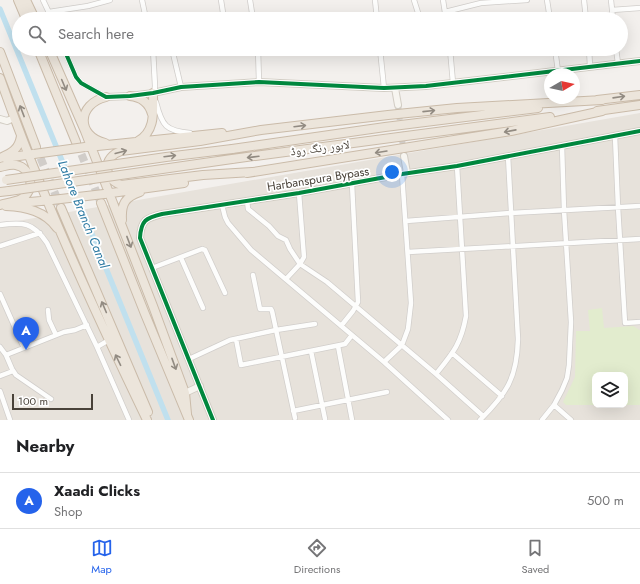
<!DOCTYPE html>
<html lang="en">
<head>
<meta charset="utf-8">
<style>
  body { margin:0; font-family:Jost,"Noto Naskh Arabic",sans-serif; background:#f2f2f2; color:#202124 }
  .controls { position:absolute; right:12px; bottom:12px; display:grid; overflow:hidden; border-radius:8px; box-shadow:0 4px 16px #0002 }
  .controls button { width:36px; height:36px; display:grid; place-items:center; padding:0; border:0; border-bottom:1px solid #e0e0e0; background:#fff; color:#202124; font:20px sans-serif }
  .compass { position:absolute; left:544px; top:68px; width:36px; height:36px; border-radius:50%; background:#fff; box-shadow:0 4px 16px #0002; rotate:81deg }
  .scale { position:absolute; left:12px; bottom:10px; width:81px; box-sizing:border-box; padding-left:4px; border:2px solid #494239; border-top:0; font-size:11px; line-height:14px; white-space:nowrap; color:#494239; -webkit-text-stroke:3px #fff; paint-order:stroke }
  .you { position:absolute; left:392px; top:172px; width:14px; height:14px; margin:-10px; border:3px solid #fff; border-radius:50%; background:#1a73e8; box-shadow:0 0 0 6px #1a73e833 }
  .badge { display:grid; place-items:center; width:26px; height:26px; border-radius:50%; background:#2563eb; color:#fff; font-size:13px; font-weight:700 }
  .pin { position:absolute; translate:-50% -33px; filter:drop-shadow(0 1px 2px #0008) }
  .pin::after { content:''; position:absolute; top:21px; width:14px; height:12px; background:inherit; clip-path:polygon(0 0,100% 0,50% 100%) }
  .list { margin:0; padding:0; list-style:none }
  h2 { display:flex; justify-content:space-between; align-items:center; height:52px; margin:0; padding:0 16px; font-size:17px }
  h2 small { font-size:13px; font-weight:400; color:#757577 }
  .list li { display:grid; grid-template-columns:26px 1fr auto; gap:12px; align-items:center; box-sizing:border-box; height:56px; padding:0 16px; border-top:1px solid #e0e0e0 }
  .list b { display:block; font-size:15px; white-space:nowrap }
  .list p { margin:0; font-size:13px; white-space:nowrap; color:#757577 }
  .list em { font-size:13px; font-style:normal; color:#757577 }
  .icon { flex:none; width:22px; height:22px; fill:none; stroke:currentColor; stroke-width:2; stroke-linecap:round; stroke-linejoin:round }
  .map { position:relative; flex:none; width:640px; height:420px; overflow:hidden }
  .search { position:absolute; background:#fff; box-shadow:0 4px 16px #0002; left:12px; right:12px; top:12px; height:44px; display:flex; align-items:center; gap:10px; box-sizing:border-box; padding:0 14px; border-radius:22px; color:#757577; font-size:15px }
  .sheet { height:108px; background:#fff }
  nav { display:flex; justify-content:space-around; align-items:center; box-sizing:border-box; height:56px; border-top:1px solid #e0e0e0; background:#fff; font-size:11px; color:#757577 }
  nav a { display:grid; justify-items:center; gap:2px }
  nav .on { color:#2563eb }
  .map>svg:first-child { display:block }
  .residential { fill:#e7e2db; fill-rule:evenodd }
  .green { fill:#e2ecce }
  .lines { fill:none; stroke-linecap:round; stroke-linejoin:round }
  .canal { stroke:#c0e0ee; stroke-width:5.5 }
  .secondary-tunnel { stroke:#d1cdc9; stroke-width:6; stroke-dasharray:6 3; stroke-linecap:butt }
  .highway-tunnel { stroke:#d1cdc9; stroke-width:8; stroke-dasharray:8 4; stroke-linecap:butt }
  .street-casing { stroke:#d1cecb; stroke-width:6 }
  .secondary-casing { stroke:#d2cdc4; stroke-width:8 }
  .highway-casing { stroke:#cabba9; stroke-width:10 }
  .street { stroke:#fdfdfc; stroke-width:4.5 }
  .secondary { stroke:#f7f5f0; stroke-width:6 }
  .highway { stroke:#ece5db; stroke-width:8 }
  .highway-bridge-casing { stroke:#cabba9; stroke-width:10; stroke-linecap:butt }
  .highway-bridge { stroke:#ece5db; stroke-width:8 }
  .cycleway-casing { stroke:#fff; stroke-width:6 }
  .cycleway { stroke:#00873e; stroke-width:4 }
  .oneway { stroke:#928b82 }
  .labels { text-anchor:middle; stroke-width:3.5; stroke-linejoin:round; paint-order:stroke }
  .street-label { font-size:12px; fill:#494239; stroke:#fff }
  .water-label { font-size:13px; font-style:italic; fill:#307ca4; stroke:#fff }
</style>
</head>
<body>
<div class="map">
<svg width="640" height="420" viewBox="0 0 640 420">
  <rect width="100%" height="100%" fill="#f3f0ed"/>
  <path class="residential" d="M 640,113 L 640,420 L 0,420 L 0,224 ZM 595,375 L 625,375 L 625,405 L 595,405 Z"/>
  <path class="green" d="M 602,308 L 604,328 L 633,326 L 640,330 L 640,405 L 625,405 L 625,375 L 595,375 L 595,405 L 566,405 L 563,402 L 575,377 L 576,331 L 590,331 L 588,310 Z"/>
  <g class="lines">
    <path class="canal" d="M 0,9 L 168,420"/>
    <path class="secondary-tunnel" d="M 398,105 L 404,156"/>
    <path class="highway-tunnel" d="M 77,143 L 100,201
      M 36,147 L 61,208"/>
    <g class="street-casing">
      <path id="street" d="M 43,0 L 52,19
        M 142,0 L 146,19
        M 221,0 L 224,19
        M 250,0 L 253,19
        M 375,0 L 377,19
        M 414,0 L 420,19
        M 443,0 L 446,19
        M 547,0 L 550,19
        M 584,0 L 586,19
        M 611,0 L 613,19
        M 612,10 L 640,8
        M 49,12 L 88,6 L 110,0
        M 445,12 L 481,3 L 527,0
        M 64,49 L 76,77 L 81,83 L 106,97
        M 153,49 L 155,86 L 154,95
        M 172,49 L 181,87
        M 258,49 L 259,82
        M 380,49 L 384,88
        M 450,49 L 453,83
        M 555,49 L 558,71
        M 589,49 L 590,66
        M 616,49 L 618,63
        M 156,102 C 162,126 166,131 190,133
        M 615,136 L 618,207 L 625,323 L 640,322
        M 247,200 L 248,209 L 269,226 L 278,236 L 286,240 L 290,249 L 300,264 L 327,282 L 436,374 C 453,353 461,344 466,316 L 457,166
        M 222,205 L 225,217 L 228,223 L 251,250 L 384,362 L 448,420
        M 406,221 L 511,213 L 640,206
        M 0,225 C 23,222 33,222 47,243 L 97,347 L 129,420
        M 0,246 L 40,233
        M 408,252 L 640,239
        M 181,258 L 203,308
        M 152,268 L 202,249 L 205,250 L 225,293
        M 253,275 L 260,309 L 271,309 L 272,311 L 295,418
        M 286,279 L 300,264 L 304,257 L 299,193
        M 0,294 L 24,348
        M 48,310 L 49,320 L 56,335
        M 341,326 L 353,311 L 358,302 L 352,184
        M 236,339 L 241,365 L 345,344 L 352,335
        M 338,346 L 352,420
        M 0,347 L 6,355 L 64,332 L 75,330 L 87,325
        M 97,347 L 109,340
        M 311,351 L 325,419
        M 452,353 L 502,396
        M 6,355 L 12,369 L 16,375 L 51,399
        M 189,359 L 230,340 L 276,330 L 315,324
        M 384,362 L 402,345 L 408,329 L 411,303 L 402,174
        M 436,374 L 483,416
        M 0,376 L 13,371
        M 0,391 L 10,420
        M 554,405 L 571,420
        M 293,411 L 387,392
        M 480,420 C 507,393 517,378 518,339 L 508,156
        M 542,420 L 554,405 L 562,390 L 567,378 L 569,365 L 571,322 L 564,210 L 562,146"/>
    </g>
    <g class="secondary-casing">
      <path id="secondary" d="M 395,88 L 398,105
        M 106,97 L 130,96 L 153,93 L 181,87 L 259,82 L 384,88 L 426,86 L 640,61
        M 0,119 L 7,121 L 14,118
        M 404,156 L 407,173
        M 185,393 L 200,386
        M 213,420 L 140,238 C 141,220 146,218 162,214 L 299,193 L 402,174 L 457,166 L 640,131"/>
    </g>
    <g class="highway-casing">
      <path id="highway" d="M 18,0 L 26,19
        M 26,0 L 35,19
        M 38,49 L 76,142
        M 49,49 L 85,131 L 153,306 L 185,393 L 187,414
        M 0,52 L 36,147
        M 0,78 C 41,195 93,308 147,420
        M 130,96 C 141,97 149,103 152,114
        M 597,100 L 640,95
        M 597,111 L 640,105
        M 138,141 C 156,131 153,111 153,93
        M 105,143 C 76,136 77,104 106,97
        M 88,147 L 222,133
        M 232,149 L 385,127 L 538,108
        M 0,158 C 12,153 19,149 21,136
        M 5,158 L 33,154
        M 232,159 L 550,117
        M 0,167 C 5,166 11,164 16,165 C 32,168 36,191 21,199 C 15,202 7,203 0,205
        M 252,172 L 203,175 L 121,185 C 102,178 103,157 121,151 L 200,141 L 261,130 L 388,115 L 457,108 L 602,100
        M 247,173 L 511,131 L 602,111
        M 0,192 L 9,191
        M 104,194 L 184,183
        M 19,203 L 52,200
        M 101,203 L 145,314 L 189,420
        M 6,206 C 26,207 45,211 57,228
        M 61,208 L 148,412
        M 122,220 C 121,204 125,197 140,192"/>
    </g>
    <use href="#street" class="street"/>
    <use href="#secondary" class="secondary"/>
    <use href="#highway" class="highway"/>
    <g class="highway-bridge-casing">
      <path id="highway-bridge" d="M 34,154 L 85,147
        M 6,180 L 166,157 L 232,149
        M 9,191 L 232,159
        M 52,200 L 104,194"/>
    </g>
    <use href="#highway-bridge" class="highway-bridge"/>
    <g class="cycleway-casing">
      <path id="cycleway" d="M 64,49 L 76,77 L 81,83 L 106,97 L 130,96 L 153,93 L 181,87 L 259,82 L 384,88 L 426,86 L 640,61
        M 213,420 L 140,238 C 141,220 146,218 162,214 L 299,193 L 402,174 L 457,166 L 640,131"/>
    </g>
    <use href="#cycleway" class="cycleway"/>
  </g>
  <defs><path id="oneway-shaft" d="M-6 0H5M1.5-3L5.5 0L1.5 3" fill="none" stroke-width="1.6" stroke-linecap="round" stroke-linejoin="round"/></defs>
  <g class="oneway">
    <use href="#oneway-shaft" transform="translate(64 85) rotate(67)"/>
    <use href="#oneway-shaft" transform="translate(619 97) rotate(-8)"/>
    <use href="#oneway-shaft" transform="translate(22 111) rotate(-111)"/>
    <use href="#oneway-shaft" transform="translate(429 111) rotate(-6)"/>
    <use href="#oneway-shaft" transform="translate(300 126) rotate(-7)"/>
    <use href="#oneway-shaft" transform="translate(510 131) rotate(169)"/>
    <use href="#oneway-shaft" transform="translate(121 152) rotate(-15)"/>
    <use href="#oneway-shaft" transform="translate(381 152) rotate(171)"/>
    <use href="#oneway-shaft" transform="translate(170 156) rotate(-7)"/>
    <use href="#oneway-shaft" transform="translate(253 157) rotate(173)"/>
    <use href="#oneway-shaft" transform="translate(129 242) rotate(69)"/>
    <use href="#oneway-shaft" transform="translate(104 307) rotate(-113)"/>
    <use href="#oneway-shaft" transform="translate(118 360) rotate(-116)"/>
    <use href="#oneway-shaft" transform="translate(174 364) rotate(70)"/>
  </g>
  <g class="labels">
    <g class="street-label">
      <text transform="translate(320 148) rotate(-7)" y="4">لاہور رنگ روڈ</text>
      <text transform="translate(318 179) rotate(-9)" y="4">Harbanspura Bypass</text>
    </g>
    <g class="water-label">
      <text transform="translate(84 214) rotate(68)" y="5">Lahore Branch Canal</text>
    </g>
  </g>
</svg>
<div class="controls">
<button><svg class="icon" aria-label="layers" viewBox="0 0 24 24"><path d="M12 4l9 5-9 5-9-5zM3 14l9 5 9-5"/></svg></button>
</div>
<svg class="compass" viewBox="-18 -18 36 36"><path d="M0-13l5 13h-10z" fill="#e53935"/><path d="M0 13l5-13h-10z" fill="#757577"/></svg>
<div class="scale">100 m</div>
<div class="you"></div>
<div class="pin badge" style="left:26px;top:350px">A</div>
<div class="search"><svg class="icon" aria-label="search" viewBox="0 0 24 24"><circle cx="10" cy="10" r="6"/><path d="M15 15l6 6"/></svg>Search here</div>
</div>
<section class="sheet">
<h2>Nearby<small></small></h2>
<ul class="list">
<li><span class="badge">A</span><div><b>Xaadi Clicks</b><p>Shop</p></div><em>500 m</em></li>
</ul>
</section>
<nav>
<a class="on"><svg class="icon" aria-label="map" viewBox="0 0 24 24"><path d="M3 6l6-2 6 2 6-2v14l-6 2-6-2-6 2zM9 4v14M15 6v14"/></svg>Map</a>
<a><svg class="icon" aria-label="directions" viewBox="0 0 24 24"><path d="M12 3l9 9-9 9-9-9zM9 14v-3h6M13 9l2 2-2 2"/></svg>Directions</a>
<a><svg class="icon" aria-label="saved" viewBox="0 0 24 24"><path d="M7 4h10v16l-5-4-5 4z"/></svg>Saved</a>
</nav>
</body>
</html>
